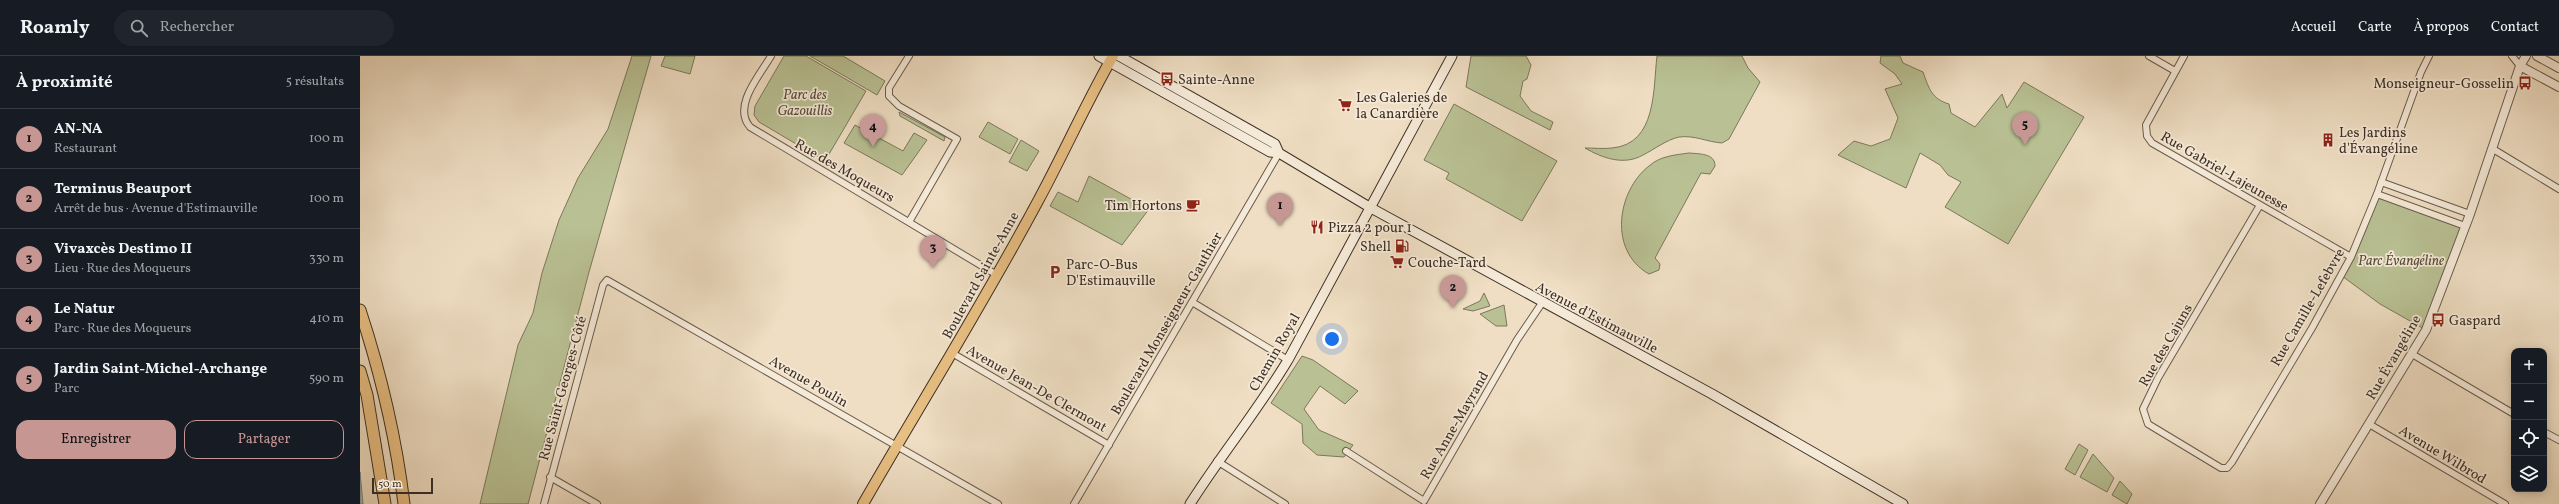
<!DOCTYPE html>
<html lang="fr">
<head>
<meta charset="utf-8">
<style>
  body { margin:0; font-family:Vollkorn,serif; background:#20242c; color:#f1f3f6 }
  .controls { position:absolute; right:12px; bottom:12px; display:grid; overflow:hidden; border-radius:8px; box-shadow:0 2px 10px #0003 }
  .controls button { width:36px; height:36px; display:grid; place-items:center; padding:0; border:0; border-bottom:1px solid #363941; background:#171b24; color:#f1f3f6; font:20px sans-serif }
  .scale { position:absolute; left:12px; bottom:10px; width:61px; box-sizing:border-box; padding-left:4px; border:2px solid #3e2f24; border-top:0; font-size:11px; line-height:14px; white-space:nowrap; color:#3e2f24; -webkit-text-stroke:3px #f5ead8; paint-order:stroke }
  .you { position:absolute; left:972px; top:283px; width:14px; height:14px; margin:-10px; border:3px solid #fff; border-radius:50%; background:#1a73e8; box-shadow:0 0 0 6px #1a73e833 }
  .badge { display:grid; place-items:center; width:26px; height:26px; border-radius:50%; background:#c59692; color:#111; font-size:13px; font-weight:700 }
  .pin { position:absolute; translate:-50% -33px; filter:drop-shadow(0 1px 2px #0008) }
  .pin::after { content:''; position:absolute; top:21px; width:14px; height:12px; background:inherit; clip-path:polygon(0 0,100% 0,50% 100%) }
  .list { margin:0; padding:0; list-style:none }
  h2 { display:flex; justify-content:space-between; align-items:center; height:52px; margin:0; padding:0 16px; font-size:17px }
  h2 small { font-size:13px; font-weight:400; color:#9ea1a6 }
  .list li { display:grid; grid-template-columns:26px 1fr auto; gap:12px; align-items:center; box-sizing:border-box; height:60px; padding:0 16px; border-top:1px solid #363941 }
  .list b { display:block; font-size:15px; white-space:nowrap }
  .list p { margin:0; font-size:13px; white-space:nowrap; color:#9ea1a6 }
  .list em { font-size:13px; font-style:normal; color:#9ea1a6 }
  .actions { display:flex; gap:8px; padding:12px 16px }
  .actions a { flex:1; padding:9px 0; border:1px solid #c59692; border-radius:12px; text-align:center; font-size:14px; color:#c59692 }
  .actions .main { background:#c59692; color:#111 }
  .icon { flex:none; width:22px; height:22px; fill:none; stroke:currentColor; stroke-width:2; stroke-linecap:round; stroke-linejoin:round }
  .map { position:relative; flex:none; width:2199px; height:448px; overflow:hidden }
  header { display:flex; align-items:center; gap:24px; box-sizing:border-box; height:56px; padding:0 20px; background:#171b24; border-bottom:1px solid #363941 }
  header strong { font-size:19px }
  nav { display:flex; gap:22px; margin-inline-start:auto; font-size:14px }
  .search { width:280px; height:36px; background:#20242c; display:flex; align-items:center; gap:10px; box-sizing:border-box; padding:0 14px; border-radius:22px; color:#9ea1a6; font-size:15px }
  main { display:flex }
  aside { flex:1; background:#171b24 }
  .map>svg:first-child { display:block }
  .green { fill:#b9c194; stroke:#7c785c }
  .water { fill:#9cbbbb; stroke:#76837f }
  .lines { fill:none; stroke-linecap:round; stroke-linejoin:round }
  .minor-casing { stroke:#6a5b4c; stroke-width:8 }
  .tertiary-casing { stroke:#6a5b4c; stroke-width:10 }
  .secondary-casing { stroke:#3e2f24; stroke-width:11 }
  .primary-casing { stroke:#3e2f24; stroke-width:12 }
  .motorway-casing { stroke:#3e2f24; stroke-width:13 }
  .minor { stroke:#f5ead8; stroke-width:6 }
  .tertiary { stroke:#f5ead8; stroke-width:8 }
  .secondary { stroke:#f5ead8; stroke-width:9 }
  .primary { stroke:#e8bf82; stroke-width:10 }
  .motorway { stroke:#e8bf82; stroke-width:11 }
  .labels { text-anchor:middle; stroke-width:3.5; stroke-linejoin:round; paint-order:stroke }
  .poi-label { font-size:14px; fill:#3e2f24; stroke:#f5ead8; text-anchor:start }
  .park-label { font-size:14px; font-style:italic; fill:#574c3a; stroke:#f5ead8 }
  .street-label { font-size:14px; fill:#3e2f24; stroke:#f5ead8 }
</style>
</head>
<body>
<header>
<strong>Roamly</strong>
<div class="search"><svg class="icon" aria-label="search" viewBox="0 0 24 24"><circle cx="10" cy="10" r="6"/><path d="M15 15l6 6"/></svg>Rechercher</div>
<nav><a>Accueil</a><a>Carte</a><a>À propos</a><a>Contact</a></nav>
</header>
<main>
<aside>
<h2>À proximité<small>5 résultats</small></h2>
<ul class="list">
<li><span class="badge">1</span><div><b>AN-NA</b><p>Restaurant</p></div><em>100 m</em></li>
<li><span class="badge">2</span><div><b>Terminus Beauport</b><p>Arrêt de bus · Avenue d'Estimauville</p></div><em>100 m</em></li>
<li><span class="badge">3</span><div><b>Vivaxcès Destimo II</b><p>Lieu · Rue des Moqueurs</p></div><em>330 m</em></li>
<li><span class="badge">4</span><div><b>Le Natur</b><p>Parc · Rue des Moqueurs</p></div><em>410 m</em></li>
<li><span class="badge">5</span><div><b>Jardin Saint-Michel-Archange</b><p>Parc</p></div><em>590 m</em></li>
</ul>
<div class="actions"><a class="main">Enregistrer</a><a>Partager</a></div>
</aside>
<div class="map">
<svg width="2199" height="448" viewBox="0 0 2199 448">
  <rect width="100%" height="100%" fill="#efdec3"/>
  <filter id="stains"><feTurbulence type="fractalNoise" baseFrequency=".005" numOctaves="4"/><feColorMatrix values="0 0 0 0 .2 0 0 0 0 .09 0 0 0 0 .02 0 0 0 .5 -.17"/></filter>
  <radialGradient id="worn" r=".72"><stop offset=".6" stop-color="#630" stop-opacity="0"/><stop offset="1" stop-color="#630" stop-opacity=".3"/></radialGradient>
  <path class="green" d="M 272,0 L 291,0 L 229,216 L 168,448 L 120,448 L 158,289 L 173,257 L 182,217 L 199,164 L 218,122 L 248,73 Z
    M 305,0 L 335,0 L 330,18 L 301,10 Z
    M 424,0 L 446,0 L 506,35 L 465,105 L 399,66 L 394,59 L 395,50 Z
    M 450,0 L 483,0 L 525,25 L 517,39 Z
    M 1111,0 L 1166,0 L 1171,9 L 1167,23 L 1163,25 L 1160,40 L 1171,55 L 1193,66 L 1190,74 L 1106,31 Z
    M 1297,0 L 1382,0 L 1388,12 L 1400,26 L 1369,83 L 1362,87 C 1347,86 1335,79 1319,81 C 1306,84 1295,93 1283,99 C 1264,110 1242,102 1225,92 C 1234,92 1243,93 1252,92 C 1297,88 1293,33 1297,0 Z
    M 1521,0 L 1540,0 L 1543,7 L 1563,16 C 1569,33 1572,43 1589,48 L 1591,57 L 1615,71 L 1642,38 L 1647,52 L 1664,26 L 1724,61 L 1648,188 L 1585,151 L 1601,126 L 1588,119 L 1580,109 L 1560,97 L 1546,132 L 1478,99 L 1494,85 L 1511,90 L 1530,83 L 1538,62 L 1525,33 L 1542,28 L 1535,18 L 1520,7 Z
    M 1094,48 L 1197,105 L 1162,165 L 1086,123 L 1089,117 L 1064,104 Z
    M 539,56 L 585,81 L 584,85 L 540,60 Z
    M 628,66 L 658,83 L 650,98 L 619,81 Z
    M 495,69 L 543,95 L 554,77 L 567,84 L 542,119 L 484,87 Z
    M 661,84 L 679,95 L 667,115 L 649,106 Z
    M 1329,97 C 1339,98 1355,97 1355,110 L 1350,118 L 1341,117 L 1295,202 L 1300,208 L 1299,214 L 1289,218 C 1248,195 1257,135 1289,110 C 1300,100 1315,99 1329,97 Z
    M 729,120 L 789,153 L 762,189 L 690,150 L 698,136 L 718,146 Z
    M 2017,138 L 2105,170 L 2066,274 L 2020,248 L 1982,220 Z
    M 1124,237 L 1130,250 L 1113,255 L 1103,253 L 1120,245 Z
    M 1144,249 L 1147,270 L 1136,270 L 1120,258 Z
    M 942,300 L 953,304 L 998,335 L 985,348 L 960,330 L 944,353 L 959,374 L 993,389 L 984,401 L 957,399 L 943,387 L 942,368 L 911,347 Z
    M 1719,388 L 1728,394 L 1715,419 L 1705,413 Z
    M 1733,398 L 1754,422 L 1747,436 L 1720,421 Z
    M 1760,425 L 1772,438 L 1767,448 L 1752,439 Z"/>
  <path class="water" d="M 0,416 L 3,448 L 0,448 Z"/>
  <g class="lines">
    <g class="minor-casing">
      <path id="minor" d="M 411,0 C 400,19 372,50 390,71 L 637,219
        M 1789,0 L 1815,15
        M 1824,0 L 1786,69 L 1787,80 L 1792,87 L 1991,201
        M 2152,0 L 2160,10
        M 2133,93 L 2199,133
        M 2021,126 L 2110,158
        M 2017,138 L 2105,170
        M 1900,149 L 1798,322 L 1783,353 L 1788,368 L 1861,412 L 1867,412 L 1872,406 L 1952,272 L 1991,201 L 2017,138 L 2061,16 L 2069,0
        M 549,166 L 597,83 L 539,50 L 529,40 L 529,32 L 549,0
        M 832,246 L 928,304
        M 592,297 L 749,389
        M 2052,298 L 2154,358
        M 2009,368 L 2145,448
        M 2184,376 L 2199,384
        M 986,395 L 1064,445 L 1157,284 L 1182,247
        M 857,405 L 925,448
        M 190,421 L 237,448
        M 184,448 L 243,229 L 247,224 L 638,448
        M 714,448 L 919,97"/>
    </g>
    <g class="tertiary-casing">
      <path id="tertiary" d="M 2177,0 L 2199,12
        M 2160,10 L 2199,31
        M 1960,448 L 2066,274 L 2110,158 L 2160,10 L 2166,0"/>
    </g>
    <g class="secondary-casing">
      <path id="secondary" d="M 739,0 L 910,96 L 919,97 L 1011,152 L 1352,338 L 1543,448
        M 759,0 L 915,88 L 919,97
        M 830,448 C 861,399 898,354 928,304 L 1092,0"/>
    </g>
    <g class="primary-casing">
      <path id="primary" d="M 503,448 C 561,347 623,248 678,145 C 704,97 726,47 753,0"/>
    </g>
    <g class="motorway-casing">
      <path id="motorway" d="M 0,254 C 21,318 36,381 44,448
        M 0,315 L 7,339 L 25,448"/>
    </g>
    <use href="#minor" class="minor"/>
    <use href="#tertiary" class="tertiary"/>
    <use href="#secondary" class="secondary"/>
    <use href="#primary" class="primary"/>
    <use href="#motorway" class="motorway"/>
  </g>
  <defs>
    <g id="bus-bare" transform="scale(1.08)"><path d="M-5-6H5V4H4V6H2V4H-2V6H-4V4H-5ZM-3.5-4V0h7V-4ZM-3.5 1.2v1.5H-2V1.2ZM2 1.2v1.5H3.5V1.2Z" fill="#8f2418" stroke="#f5ead8" stroke-width="2.5" paint-order="stroke"/></g>
    <g id="supermarket-bare" transform="scale(1.08)"><path d="M-6-5.5h2.5l.6 2H6L4.5 2H-2.5L-4.4-4H-6ZM-1.5 3.2a1.3 1.3 0 1 0 .1 0ZM3 3.2a1.3 1.3 0 1 0 .1 0Z" fill="#8f2418" stroke="#f5ead8" stroke-width="2.5" paint-order="stroke"/></g>
    <g id="building-bare" transform="scale(1.08)"><path d="M-4-6H4V6H1V3H-1V6H-4ZM-2.5-4.3h1.7v1.8h-1.7ZM.8-4.3h1.7v1.8H.8ZM-2.5-1h1.7V.8h-1.7ZM.8-1h1.7V.8H.8Z" fill="#8f2418" stroke="#f5ead8" stroke-width="2.5" paint-order="stroke"/></g>
    <g id="cafe-bare" transform="scale(1.08)"><path d="M-5.5-4.5H6V0H3Q3 3.5 0 3.5H-2.5Q-5.5 3.5-5.5 0ZM3-3.2v2h1.7v-2ZM-6 4.5H4V6H-6Z" fill="#8f2418" stroke="#f5ead8" stroke-width="2.5" paint-order="stroke"/></g>
    <g id="restaurant-bare" transform="scale(1.08)"><path d="M-5-6h1v4h1v-4h1v4h1v-4h1v5L-1.5 .5V6h-2V.5L-5-1ZM5-6V6H3V1.5H1.5Q1.5-4 5-6Z" fill="#8f2418" stroke="#f5ead8" stroke-width="2.5" paint-order="stroke"/></g>
    <g id="fuel-bare" transform="scale(1.08)"><path d="M-5.5-6h7V0h2V4h1.3V-2.5L3-4.5l.8-.8L6-3V5H2.5V1h-1V6h-7ZM-4.2-4.7v3.2H.2V-4.7Z" fill="#8f2418" stroke="#f5ead8" stroke-width="2.5" paint-order="stroke"/></g>
    <g id="parking-bare" transform="scale(1.08)"><path d="M-3.5-5.5H1a3.5 3.5 0 0 1 0 7H-1V5.5H-3.5ZM-1-3.4V-.6H.8a1.4 1.4 0 0 0 0-2.8Z" fill="#8f2418" stroke="#f5ead8" stroke-width="2.5" paint-order="stroke"/></g>
  </defs>
  <g fill-rule="evenodd">
    <use href="#bus-bare" x="807" y="23"/>
    <use href="#bus-bare" x="2165" y="27"/>
    <use href="#supermarket-bare" x="985" y="49"/>
    <use href="#building-bare" x="1968" y="84"/>
    <use href="#cafe-bare" x="833" y="149"/>
    <use href="#restaurant-bare" x="957" y="171"/>
    <use href="#fuel-bare" x="1042" y="190"/>
    <use href="#supermarket-bare" x="1037" y="206"/>
    <use href="#parking-bare" x="695" y="216"/>
    <use href="#bus-bare" x="2078" y="264"/>
  </g>
  <g class="labels">
    <g class="poi-label">
      <text x="818" y="28">Sainte-Anne</text>
      <text x="2154" y="32" text-anchor="end">Monseigneur-Gosselin</text>
      <text x="996" y="46">Les Galeries de<tspan x="996" dy="16">la Canardière</tspan></text>
      <text x="1979" y="81">Les Jardins<tspan x="1979" dy="16">d'Évangéline</tspan></text>
      <text x="822" y="154" text-anchor="end">Tim Hortons</text>
      <text x="968" y="176">Pizza 2 pour 1</text>
      <text x="1031" y="195" text-anchor="end">Shell</text>
      <text x="1048" y="211">Couche-Tard</text>
      <text x="706" y="213">Parc-O-Bus<tspan x="706" dy="16">D'Estimauville</tspan></text>
      <text x="2089" y="269">Gaspard</text>
    </g>
    <g class="park-label">
      <text x="445" y="43">Parc des<tspan x="445" dy="16">Gazouillis</tspan></text>
      <text x="2041" y="209">Parc Évangéline</text>
    </g>
    <g class="street-label">
      <text transform="translate(485 114) rotate(30)" y="5">Rue des Moqueurs</text>
      <text transform="translate(1865 115) rotate(30)" y="5">Rue Gabriel-Lajeunesse</text>
      <text transform="translate(620 219) rotate(-61)" y="5">Boulevard Sainte-Anne</text>
      <text transform="translate(1947 251) rotate(-60)" y="5">Rue Camille-Lefebvre</text>
      <text transform="translate(1237 261) rotate(28)" y="5">Avenue d'Estimauville</text>
      <text transform="translate(806 267) rotate(-60)" y="5">Boulevard Monseigneur-Gauthier</text>
      <text transform="translate(1805 289) rotate(-60)" y="5">Rue des Cajuns</text>
      <text transform="translate(914 296) rotate(-60)" y="5">Chemin Royal</text>
      <text transform="translate(2033 301) rotate(-60)" y="5">Rue Évangéline</text>
      <text transform="translate(449 325) rotate(30)" y="5">Avenue Poulin</text>
      <text transform="translate(202 332) rotate(-75)" y="5">Rue Saint-Georges-Côté</text>
      <text transform="translate(677 332) rotate(30)" y="5">Avenue Jean-De Clermont</text>
      <text transform="translate(1094 369) rotate(-60)" y="5">Rue Anne-Mayrand</text>
      <text transform="translate(2083 398) rotate(31)" y="5">Avenue Wilbrod</text>
    </g>
  </g>
  <rect width="100%" height="100%" filter="url(#stains)"/>
  <rect width="100%" height="100%" fill="url(#worn)"/>
</svg>
<div class="controls">
<button>+</button>
<button>−</button>
<button><svg class="icon" aria-label="locate" viewBox="0 0 24 24"><circle cx="12" cy="12" r="6"/><path d="M12 2v4M12 18v4M2 12h4M18 12h4"/></svg></button>
<button><svg class="icon" aria-label="layers" viewBox="0 0 24 24"><path d="M12 4l9 5-9 5-9-5zM3 14l9 5 9-5"/></svg></button>
</div>
<div class="scale">50 m</div>
<div class="you"></div>
<div class="pin badge" style="left:920px;top:170px">1</div>
<div class="pin badge" style="left:1093px;top:252px">2</div>
<div class="pin badge" style="left:573px;top:212px">3</div>
<div class="pin badge" style="left:513px;top:91px">4</div>
<div class="pin badge" style="left:1665px;top:89px">5</div>
</div>
</main>
</body>
</html>
